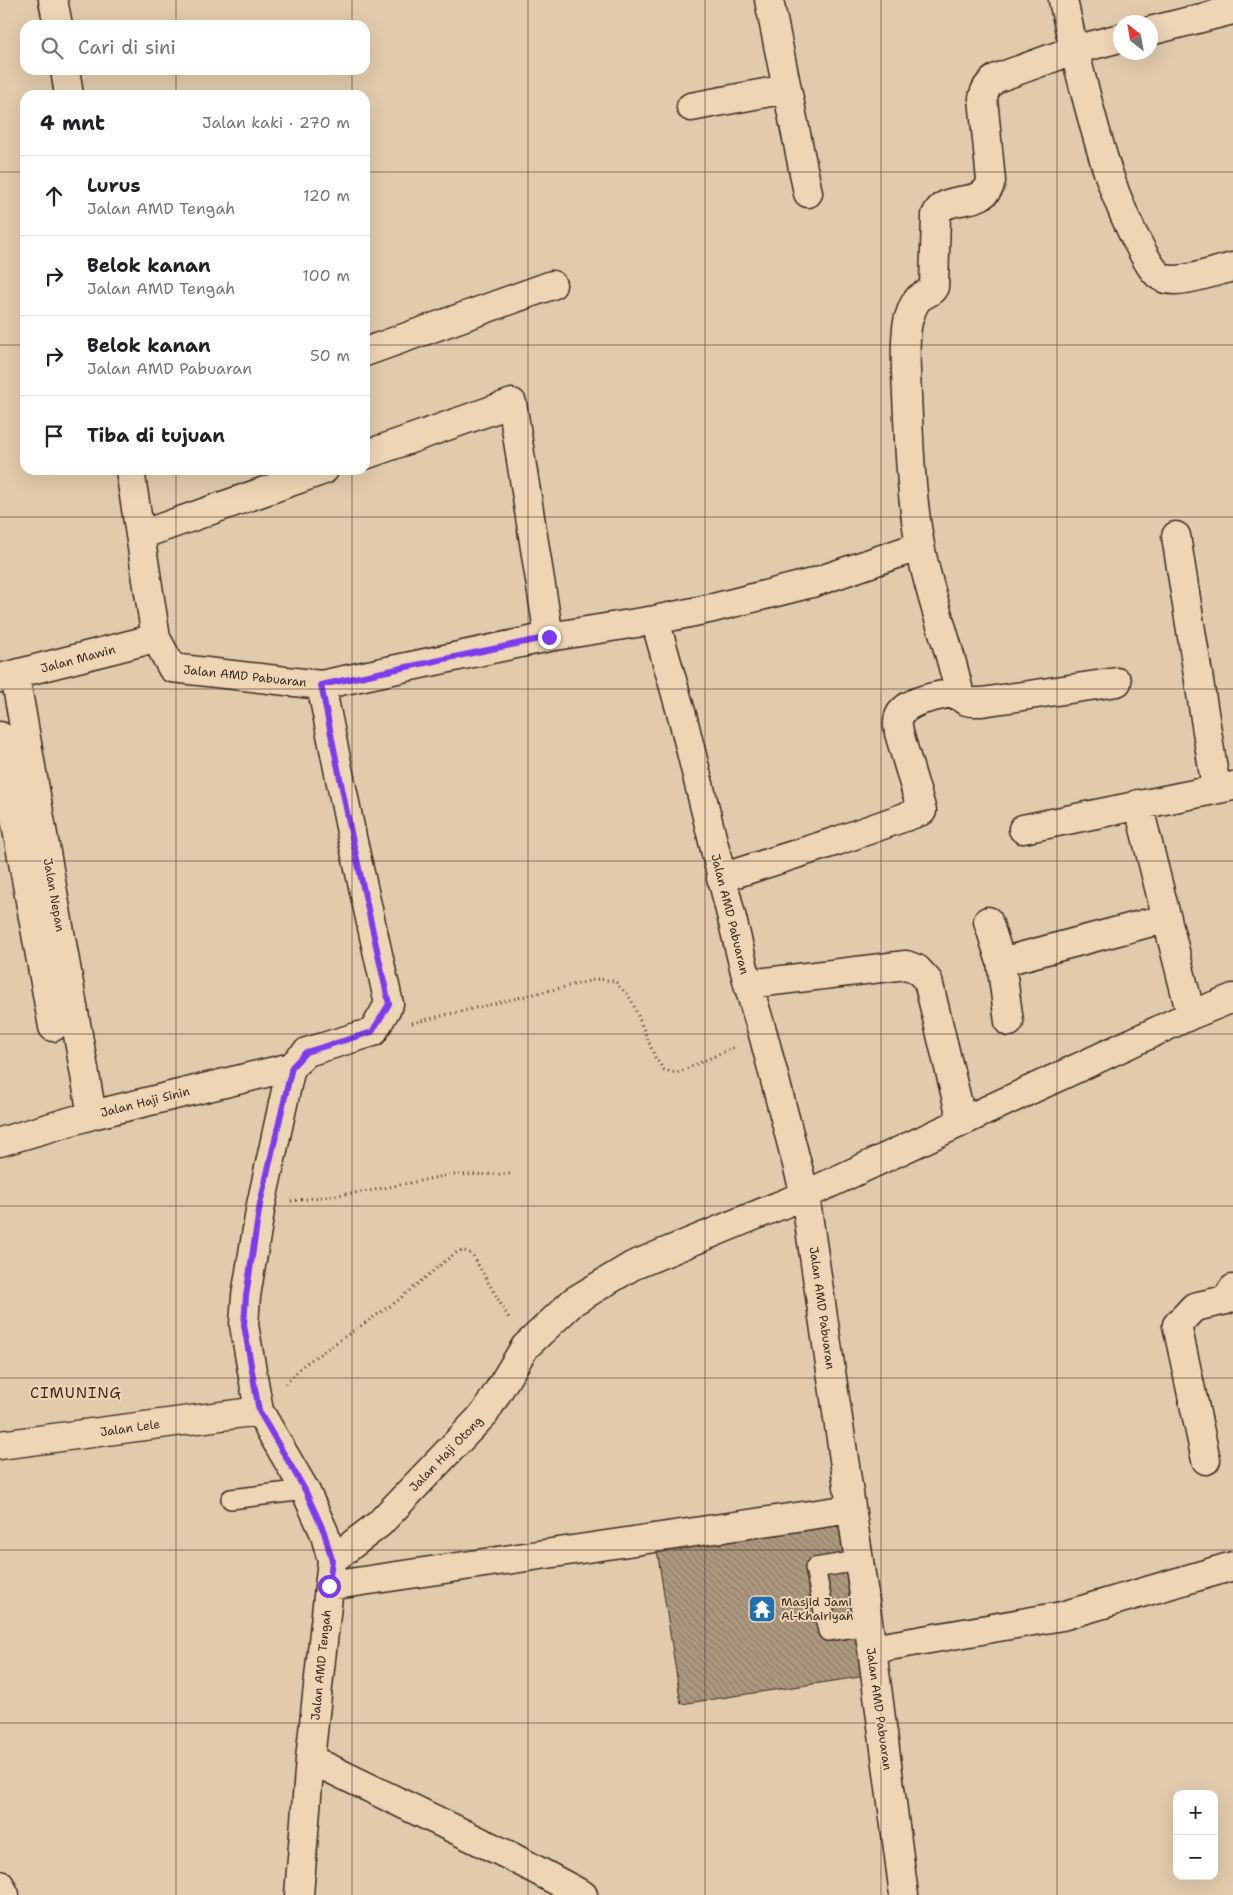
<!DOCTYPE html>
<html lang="id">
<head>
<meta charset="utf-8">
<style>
  body { margin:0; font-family:"Shantell Sans",sans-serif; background:#f2f2f2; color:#202124 }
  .controls { position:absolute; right:15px; bottom:15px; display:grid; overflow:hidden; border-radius:10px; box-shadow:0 5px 20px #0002 }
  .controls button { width:45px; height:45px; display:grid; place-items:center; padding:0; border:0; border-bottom:1px solid #e0e0e0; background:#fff; color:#202124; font:25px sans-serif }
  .compass { position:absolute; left:1113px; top:15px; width:45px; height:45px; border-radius:50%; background:#fff; box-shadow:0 5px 20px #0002; rotate:329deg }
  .stop { position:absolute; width:15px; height:15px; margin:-11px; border:4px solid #7c3aed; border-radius:50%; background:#fff }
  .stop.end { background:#7c3aed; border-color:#fff; box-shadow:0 1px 5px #0008 }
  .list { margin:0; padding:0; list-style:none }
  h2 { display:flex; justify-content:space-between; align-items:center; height:65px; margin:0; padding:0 20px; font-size:21px }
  h2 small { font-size:16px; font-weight:400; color:#757577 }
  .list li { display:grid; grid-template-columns:32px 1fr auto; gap:15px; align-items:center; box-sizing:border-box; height:80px; padding:0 20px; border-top:1px solid #e0e0e0 }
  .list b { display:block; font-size:19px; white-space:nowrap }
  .list p { margin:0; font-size:16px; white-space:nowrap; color:#757577 }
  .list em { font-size:16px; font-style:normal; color:#757577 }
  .icon { flex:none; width:28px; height:28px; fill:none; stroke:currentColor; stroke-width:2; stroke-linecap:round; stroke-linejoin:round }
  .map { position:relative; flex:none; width:1233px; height:1895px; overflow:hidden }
  .search { position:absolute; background:#fff; box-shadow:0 5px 20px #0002; left:20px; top:20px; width:350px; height:55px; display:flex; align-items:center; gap:12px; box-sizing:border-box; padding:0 18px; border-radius:15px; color:#757577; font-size:19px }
  .panel { position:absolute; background:#fff; box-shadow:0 5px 20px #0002; left:20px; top:90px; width:350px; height:385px; border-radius:15px }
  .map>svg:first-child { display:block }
  .building { fill:url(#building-back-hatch); stroke:#3b2a1e }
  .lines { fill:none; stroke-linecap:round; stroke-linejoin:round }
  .lane-casing { stroke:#3b2a1e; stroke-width:22 }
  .street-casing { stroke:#3b2a1e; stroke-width:31 }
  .path { stroke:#3b2a1e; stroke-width:3; stroke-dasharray:1 4; stroke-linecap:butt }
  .lane { stroke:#edd5b5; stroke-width:19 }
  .street { stroke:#edd5b5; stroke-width:28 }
  .route { stroke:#7c3aed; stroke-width:6 }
  .grid { fill:none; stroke:#3b2a1e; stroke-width:1; stroke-opacity:0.55 }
  .labels { text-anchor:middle; stroke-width:4; stroke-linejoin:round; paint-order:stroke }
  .street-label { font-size:12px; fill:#3b2a1e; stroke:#edd5b5 }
  .poi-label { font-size:12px; fill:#3b2a1e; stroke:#edd5b5; text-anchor:start }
  .quarter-label { font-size:15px; letter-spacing:1px; fill:#3b2a1e; stroke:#edd5b5 }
</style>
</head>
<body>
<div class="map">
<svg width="1233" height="1895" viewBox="0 0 1233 1895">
  <defs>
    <pattern id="building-back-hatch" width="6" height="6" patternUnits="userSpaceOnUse" patternTransform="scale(1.25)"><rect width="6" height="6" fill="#ae9980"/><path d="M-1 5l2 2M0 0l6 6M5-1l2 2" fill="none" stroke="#8f7d68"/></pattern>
  </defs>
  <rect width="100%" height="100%" fill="#e2cbac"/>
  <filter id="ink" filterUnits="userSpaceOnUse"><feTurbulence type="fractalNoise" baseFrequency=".02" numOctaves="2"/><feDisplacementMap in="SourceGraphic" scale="10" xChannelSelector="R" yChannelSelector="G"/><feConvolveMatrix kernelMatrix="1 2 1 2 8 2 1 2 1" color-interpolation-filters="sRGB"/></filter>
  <g filter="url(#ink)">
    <path class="building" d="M 844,1517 L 866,1676 L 681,1704 L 656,1543 Z"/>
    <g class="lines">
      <g class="lane-casing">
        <path id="lane" d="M 231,1499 L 305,1490
          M 858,1561 L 815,1568 L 828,1631 L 868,1625"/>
      </g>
      <g class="street-casing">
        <path id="street" d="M 53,0 L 58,25
          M 769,0 L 808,193
          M 1150,31 L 1233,10
          M 1120,38 L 1074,50 C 1093,119 1107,189 1142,251 C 1147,260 1153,273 1163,278 C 1179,285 1215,271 1233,267
          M 65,70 L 69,95
          M 691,107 L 786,89
          M 365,352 L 552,285
          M 365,455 L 512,403 L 549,637
          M 130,470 L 156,638 L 172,668 L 321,685 L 549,637 L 655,620 L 713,608 L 812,583 L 920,546
          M 141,535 L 324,470
          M 1176,536 L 1216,788
          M 655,620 L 683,719 L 748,984 L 763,1034 L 805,1195 L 872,1649 L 904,1895
          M 15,675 L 92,1115
          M 0,678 L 156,638
          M 959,692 C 962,704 972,702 982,702 L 1117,682
          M 0,736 L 53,1027
          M 1138,804 L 1191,1015
          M 1023,829 L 1233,786
          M 721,878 L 837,841 L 922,811 L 899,733 C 899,729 897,724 898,721 C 900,700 943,695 959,692 C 949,643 929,596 920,545 C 911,496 909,444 907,394 C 906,376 904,333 909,318 C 911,311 914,303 919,298 C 925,293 930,294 934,287 L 936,215 C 945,192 985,210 991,181 L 983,98 C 985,88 989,83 997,78 L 1074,50 L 1063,0
          M 988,921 L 1001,962 L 1009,1022
          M 1001,962 L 1167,918
          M 748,984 L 906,965 L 917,969 L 928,981 L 962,1121
          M 0,1142 L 92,1115 L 291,1067
          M 0,1445 L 259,1411
          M 1206,1460 L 1177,1325 L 1194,1307 L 1226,1300 L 1233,1289
          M 332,1560 L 379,1524 L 485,1413 L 525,1347 L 574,1301 L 632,1266 L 805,1195 L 1191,1015 L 1233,998
          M 329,1586 L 851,1509
          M 872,1649 L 1062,1616 L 1233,1566
          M 310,1759 L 512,1857 L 583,1895
          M 0,1885 L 5,1895
          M 299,1895 L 310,1759 L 332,1560 L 324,1532 L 305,1490 L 259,1411 L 244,1325 L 246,1296 L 261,1205 L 291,1067 L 307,1052 L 373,1032 L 389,1004 L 352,837 L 321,685"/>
      </g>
      <path class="path" d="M 412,1023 L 598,979 L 615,981 L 631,999 L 655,1057 L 664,1070 L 677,1073 L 737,1046
        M 291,1201 L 369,1191 L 449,1175 L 510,1174
        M 286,1384 L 302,1366 L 397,1301 L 454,1254 L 462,1250 L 472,1254 L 510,1320"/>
      <use href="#lane" class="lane"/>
      <use href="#street" class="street"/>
    </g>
  </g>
  <g class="lines" filter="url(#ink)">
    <path class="route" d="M 329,1586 L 332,1560 L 324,1532 L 305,1490 L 259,1411 L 244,1325 L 246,1296 L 260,1204 L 292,1067 L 306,1052 L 372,1032 L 389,1004 L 352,837 L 321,685 L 549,637"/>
  </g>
  <path class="grid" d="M 176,0 L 176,25M 352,0 L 352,25M 528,0 L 528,1895M 705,0 L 705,1895M 881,0 L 881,1895M 1057,0 L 1057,1895M 176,70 L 176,95M 352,70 L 352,95M 0,172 L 25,172M 365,172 L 1233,172M 0,345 L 25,345M 365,345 L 1233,345M 176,470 L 176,1895M 352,470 L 352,1895M 0,517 L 1233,517M 0,689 L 1233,689M 0,861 L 1233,861M 0,1034 L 1233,1034M 0,1206 L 1233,1206M 0,1378 L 1233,1378M 0,1550 L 1233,1550M 0,1723 L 1233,1723"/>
  <defs>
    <g id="temple-square" transform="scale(1.4375)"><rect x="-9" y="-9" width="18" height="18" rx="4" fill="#1f6fb2" stroke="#edd5b5"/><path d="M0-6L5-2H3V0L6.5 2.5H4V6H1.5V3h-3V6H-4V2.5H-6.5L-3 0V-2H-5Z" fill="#fff"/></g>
  </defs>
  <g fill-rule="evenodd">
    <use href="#temple-square" x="762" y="1609"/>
  </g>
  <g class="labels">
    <g class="street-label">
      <text transform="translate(78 659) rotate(-15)" y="4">Jalan Mawin</text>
      <text transform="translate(245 676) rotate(6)" y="4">Jalan AMD Pabuaran</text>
      <text transform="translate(54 895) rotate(80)" y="4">Jalan Nepan</text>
      <text transform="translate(730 914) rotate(76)" y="4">Jalan AMD Pabuaran</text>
      <text transform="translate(145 1102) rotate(-14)" y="4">Jalan Haji Sinin</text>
      <text transform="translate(822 1308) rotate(82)" y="4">Jalan AMD Pabuaran</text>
      <text transform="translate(130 1428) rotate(-8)" y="4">Jalan Lele</text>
      <text transform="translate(446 1454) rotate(-46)" y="4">Jalan Haji Otong</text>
      <text transform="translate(321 1665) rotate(-84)" y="4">Jalan AMD Tengah</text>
      <text transform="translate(879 1709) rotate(82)" y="4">Jalan AMD Pabuaran</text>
    </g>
    <g class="poi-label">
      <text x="781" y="1606">Masjid Jami<tspan x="781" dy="14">Al-Khairiyah</tspan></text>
    </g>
    <g class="quarter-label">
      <text x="76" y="1398">CIMUNING</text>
    </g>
  </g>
</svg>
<div class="controls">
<button>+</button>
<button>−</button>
</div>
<svg class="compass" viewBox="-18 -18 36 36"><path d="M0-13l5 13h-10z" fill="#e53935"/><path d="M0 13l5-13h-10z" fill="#757577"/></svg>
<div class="stop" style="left:329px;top:1586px"></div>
<div class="stop end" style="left:549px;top:637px"></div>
<div class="search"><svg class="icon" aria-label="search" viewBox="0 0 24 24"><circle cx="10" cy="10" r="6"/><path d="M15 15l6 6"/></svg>Cari di sini</div>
<section class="panel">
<h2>4 mnt<small>Jalan kaki · 270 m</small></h2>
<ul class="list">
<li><svg class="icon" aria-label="ahead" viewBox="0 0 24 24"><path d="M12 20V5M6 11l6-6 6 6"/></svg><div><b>Lurus</b><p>Jalan AMD Tengah</p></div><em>120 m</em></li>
<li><svg class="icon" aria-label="right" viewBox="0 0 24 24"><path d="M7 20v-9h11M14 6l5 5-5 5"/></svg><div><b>Belok kanan</b><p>Jalan AMD Tengah</p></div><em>100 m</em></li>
<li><svg class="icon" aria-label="right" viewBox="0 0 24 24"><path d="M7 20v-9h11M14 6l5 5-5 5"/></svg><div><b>Belok kanan</b><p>Jalan AMD Pabuaran</p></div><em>50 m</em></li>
<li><svg class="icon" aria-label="arrive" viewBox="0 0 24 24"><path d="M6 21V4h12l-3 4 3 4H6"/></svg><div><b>Tiba di tujuan</b></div></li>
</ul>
</section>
</div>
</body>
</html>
